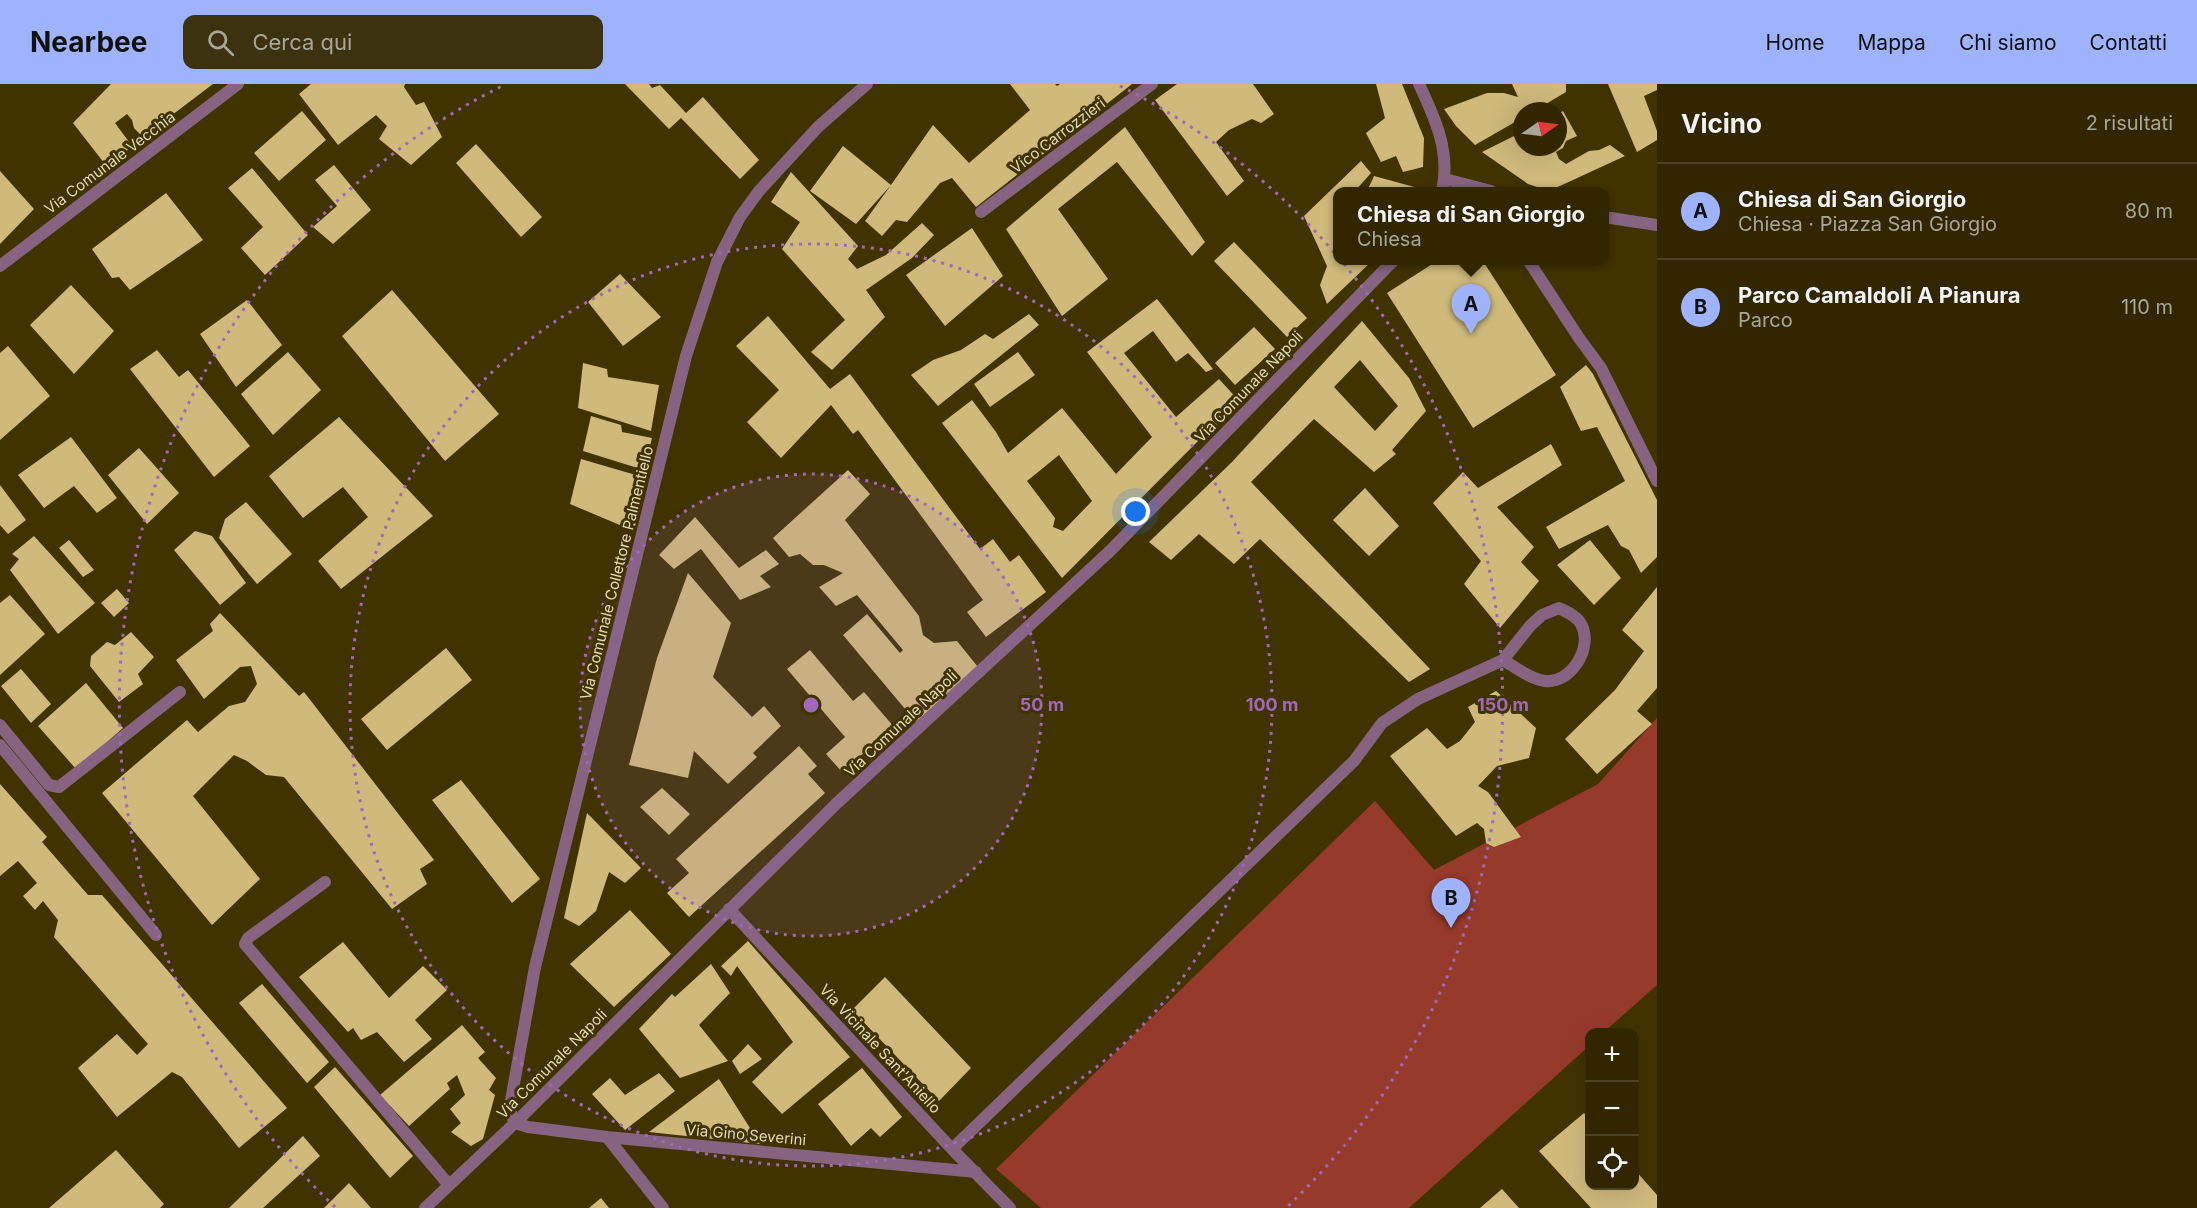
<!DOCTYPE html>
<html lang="it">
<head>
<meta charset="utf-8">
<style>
  body { margin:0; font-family:Inter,sans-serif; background:#3d320f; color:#f1f3f6 }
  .controls { position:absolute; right:18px; bottom:18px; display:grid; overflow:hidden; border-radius:12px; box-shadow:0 6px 24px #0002 }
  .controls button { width:54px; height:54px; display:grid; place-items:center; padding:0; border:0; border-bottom:2px solid #4c4322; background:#312600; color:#f1f3f6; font:30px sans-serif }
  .compass { position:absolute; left:1513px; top:18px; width:54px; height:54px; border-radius:50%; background:#312600; box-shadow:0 6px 24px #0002; rotate:76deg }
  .you { position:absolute; left:1136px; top:428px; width:21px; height:21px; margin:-15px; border:4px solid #fff; border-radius:50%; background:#1a73e8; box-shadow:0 0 0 9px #1a73e833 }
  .badge { display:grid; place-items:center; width:39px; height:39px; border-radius:50%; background:#9fb3fd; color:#111; font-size:20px; font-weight:700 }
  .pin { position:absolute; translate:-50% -50px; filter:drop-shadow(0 2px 3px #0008) }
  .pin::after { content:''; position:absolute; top:32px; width:21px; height:18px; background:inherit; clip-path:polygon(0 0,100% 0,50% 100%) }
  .popup { position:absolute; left:1333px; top:103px; width:276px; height:78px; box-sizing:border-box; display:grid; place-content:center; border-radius:12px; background:#312600; filter:drop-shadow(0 2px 4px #0005); font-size:20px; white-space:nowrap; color:#a8a599 }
  .popup b { font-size:22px; color:#f1f3f6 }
  .popup::after { content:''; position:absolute; left:50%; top:100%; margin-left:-12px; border:12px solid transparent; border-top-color:#312600 }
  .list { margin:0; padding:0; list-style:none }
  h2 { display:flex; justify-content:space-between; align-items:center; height:78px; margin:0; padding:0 24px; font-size:26px }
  h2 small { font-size:20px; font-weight:400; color:#a8a599 }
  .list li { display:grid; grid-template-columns:39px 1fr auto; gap:18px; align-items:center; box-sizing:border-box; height:96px; padding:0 24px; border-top:2px solid #4c4322 }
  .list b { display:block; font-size:22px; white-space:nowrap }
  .list p { margin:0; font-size:20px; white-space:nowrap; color:#a8a599 }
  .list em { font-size:20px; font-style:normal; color:#a8a599 }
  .icon { flex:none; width:33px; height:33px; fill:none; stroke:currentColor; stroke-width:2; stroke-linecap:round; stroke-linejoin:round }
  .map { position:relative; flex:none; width:1657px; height:1124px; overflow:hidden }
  header { display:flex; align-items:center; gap:36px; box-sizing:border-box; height:84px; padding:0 30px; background:#9fb3fd; color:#111 }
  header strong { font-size:28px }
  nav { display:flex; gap:33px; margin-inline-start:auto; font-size:21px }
  .search { width:420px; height:54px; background:#3d320f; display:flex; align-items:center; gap:15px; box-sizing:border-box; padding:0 21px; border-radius:12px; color:#a8a599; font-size:22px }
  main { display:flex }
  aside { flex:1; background:#312600 }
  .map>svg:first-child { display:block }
  .green { fill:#963a2b }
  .building { fill:#cfba7c; fill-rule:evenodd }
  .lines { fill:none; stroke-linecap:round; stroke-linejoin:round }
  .service { stroke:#866481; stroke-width:12 }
  .minor { stroke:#866481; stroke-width:12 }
  .ring { fill:none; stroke:#9f68bd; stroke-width:3; stroke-dasharray:3 6 }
  .labels { text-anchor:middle; stroke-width:6; stroke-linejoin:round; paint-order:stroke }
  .street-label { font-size:15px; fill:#e2d8ba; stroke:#413300 }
  .centre { fill:#9f68bd; stroke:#413300; stroke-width:3 }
  .ring-label { font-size:18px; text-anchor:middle; font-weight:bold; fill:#9f68bd; stroke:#413300; stroke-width:6; stroke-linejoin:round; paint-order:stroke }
</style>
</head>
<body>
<header>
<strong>Nearbee</strong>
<div class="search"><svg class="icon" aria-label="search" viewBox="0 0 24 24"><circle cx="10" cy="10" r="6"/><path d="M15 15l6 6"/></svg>Cerca qui</div>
<nav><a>Home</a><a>Mappa</a><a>Chi siamo</a><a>Contatti</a></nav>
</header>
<main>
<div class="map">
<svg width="1657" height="1124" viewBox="0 0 1657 1124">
  <rect width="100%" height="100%" fill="#413300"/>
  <path class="green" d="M 1657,634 L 1657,901 L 1604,948 L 1590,948 L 1589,962 L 1409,1124 L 1041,1124 L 996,1085 L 1375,717 L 1434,786 L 1598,700 Z"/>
  <path class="building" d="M 111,0 L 213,0 L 143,53 L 134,44 L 132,36 L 127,30 L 115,39 L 132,62 L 108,84 L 73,39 Z
    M 311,0 L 405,0 L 404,3 L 416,21 L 424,18 L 442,53 L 411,81 L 379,55 L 387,42 L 376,31 L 338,61 L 299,10 Z
    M 625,0 L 649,0 L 652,4 L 660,1 L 686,29 L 703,13 L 759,76 L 740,95 L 681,34 L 669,45 Z
    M 1010,0 L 1055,0 L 1057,2 L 1060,0 L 1132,0 L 976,123 L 952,94 L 940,99 L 907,138 L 896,136 L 882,152 L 865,137 L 891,101 L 856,140 L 810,107 L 843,62 L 891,101 L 933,41 L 969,79 L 1030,26 Z
    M 1177,0 L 1253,0 L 1274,30 L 1261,39 L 1252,35 L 1229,46 L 1216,58 L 1244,97 L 1227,112 L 1155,16 Z
    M 1376,0 L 1402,0 L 1424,54 L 1423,83 L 1403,88 L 1396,72 L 1381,78 L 1366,49 L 1385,34 Z
    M 1512,0 L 1566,0 L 1566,8 L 1534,27 L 1522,27 L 1522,34 L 1475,61 L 1456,42 L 1444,25 L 1487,9 L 1504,9 L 1518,13 Z
    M 1608,0 L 1657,0 L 1657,6 L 1644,12 L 1657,47 L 1657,56 L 1637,68 Z
    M 302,27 L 326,56 L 279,97 L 254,69 Z
    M 1563,27 L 1577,52 L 1566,57 L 1563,64 L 1556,68 L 1559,75 L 1566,80 L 1589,67 L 1599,66 L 1610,61 L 1625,72 L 1549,107 L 1528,100 L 1482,68 L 1522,48 L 1522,63 L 1558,63 L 1558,30 Z
    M 1125,43 L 1205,158 L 1192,172 L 1117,78 L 1058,125 L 1108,195 L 1062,232 L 1006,145 Z
    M 476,60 L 542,133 L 521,153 L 456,79 Z
    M 1361,77 L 1371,89 L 1355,107 L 1338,107 L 1338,176 L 1372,177 L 1327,220 L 1320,201 L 1327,182 L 1304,132 Z
    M 334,81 L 371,126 L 333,160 L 313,143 L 337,122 L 315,96 Z
    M 252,84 L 308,151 L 265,191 L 241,164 L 263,143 L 228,104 Z
    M 0,87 L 34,125 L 0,160 Z
    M 791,88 L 858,162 L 848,175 L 857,185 L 886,171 L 922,139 L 934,151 L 912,174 L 866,206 L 885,233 L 832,286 L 811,268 L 845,236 L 782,165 L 800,138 L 771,118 Z
    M 1374,92 L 1418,104 L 1417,107 L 1367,107 Z
    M 166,109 L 203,156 L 130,206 L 119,193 L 112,194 L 92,165 Z
    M 972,144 L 1003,192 L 945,242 L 906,191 Z
    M 1234,158 L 1307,234 L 1287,253 L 1214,177 Z
    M 1437,177 L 1483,177 L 1556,291 L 1473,344 L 1387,209 Z
    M 620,190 L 661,233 L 623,262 L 588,218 Z
    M 71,201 L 114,247 L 74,290 L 30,241 Z
    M 392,206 L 499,330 L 445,377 L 342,252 Z
    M 1157,215 L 1213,285 L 1206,288 L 1188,269 L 1176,278 L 1153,247 L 1124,269 L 1176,333 L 1219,295 L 1241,319 L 1197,358 L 1062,494 L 942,339 L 972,316 L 996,348 L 1008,369 L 1062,324 L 1116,390 L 1152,353 L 1087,268 ZM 1059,371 L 1092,417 L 1063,447 L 1053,443 L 1055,434 L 1027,397 Z
    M 247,216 L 282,261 L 236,303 L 200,250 Z
    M 1029,230 L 1039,241 L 938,322 L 911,291 L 933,276 L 961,266 L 985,250 L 993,255 Z
    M 768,232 L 830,305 L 850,290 L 980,465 L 993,455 L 1010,478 L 1019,471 L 1046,508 L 986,553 L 967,528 L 983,516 L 858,346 L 853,350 L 831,321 L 781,374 L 747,338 L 779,306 L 736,262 Z
    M 1362,237 L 1409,294 L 1426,327 L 1392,366 L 1396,370 L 1374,388 L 1314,335 L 1251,398 L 1430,585 L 1409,598 L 1260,455 L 1234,480 L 1199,450 L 1171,476 L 1149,458 L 1232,378 ZM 1360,276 L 1398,322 L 1375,347 L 1334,303 Z
    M 1254,243 L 1275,265 L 1235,301 L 1215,279 Z
    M 8,262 L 50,312 L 0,356 L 0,269 Z
    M 157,266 L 179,293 L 188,286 L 250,362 L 214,393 L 130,285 Z
    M 288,268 L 321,306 L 273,351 L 241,310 Z
    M 1018,268 L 1035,291 L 990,323 L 974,300 Z
    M 583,279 L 607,285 L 608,293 L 659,301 L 651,347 L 578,324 Z
    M 1586,281 L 1593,290 L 1657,416 L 1657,473 L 1641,489 L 1629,466 L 1621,462 L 1608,441 L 1559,465 L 1546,443 L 1625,397 L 1597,343 L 1581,347 L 1560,303 Z
    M 591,332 L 621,341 L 622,348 L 652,354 L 644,386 L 583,367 Z
    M 339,333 L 433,432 L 341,505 L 318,477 L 368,433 L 343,403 L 303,434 L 269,392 Z
    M 71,353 L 117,414 L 97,429 L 74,402 L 44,424 L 18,391 Z
    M 1551,360 L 1562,381 L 1497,423 L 1534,463 L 1521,478 L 1539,497 L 1500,544 L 1464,500 L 1481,477 L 1433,419 L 1463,388 L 1478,404 Z
    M 139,364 L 179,409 L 147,440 L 108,391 Z
    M 581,375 L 646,394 L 634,447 L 570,420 Z
    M 848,386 L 870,410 L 845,436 L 919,532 L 923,551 L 934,559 L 957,557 L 978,583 L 916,638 L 843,551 L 867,530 L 900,569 L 903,566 L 857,511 L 836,522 L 819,503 L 843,489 L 824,481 L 813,481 L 800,470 L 789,473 L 773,454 Z
    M 0,401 L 26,436 L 8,450 L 0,441 Z
    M 1365,404 L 1399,442 L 1369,472 L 1333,436 Z
    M 246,418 L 292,470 L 257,500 L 219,454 L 225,435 Z
    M 695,433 L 739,484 L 766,466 L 779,480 L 760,492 L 771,503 L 740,516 L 701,465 L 674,485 L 659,471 Z
    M 195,447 L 212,452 L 246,499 L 220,521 L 174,466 Z
    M 34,452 L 95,519 L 58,550 L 10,486 L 19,475 L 12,470 Z
    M 69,456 L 94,486 L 83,493 L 59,464 Z
    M 1590,456 L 1621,494 L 1594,521 L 1557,481 Z
    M 688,489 L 731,539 L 713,593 L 752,633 L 764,622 L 781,642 L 753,669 L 757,673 L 728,700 L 694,667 L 688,694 L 629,681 L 657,574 Z
    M 1657,503 L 1657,604 L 1637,627 L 1652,640 L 1597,690 L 1565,655 L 1615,606 L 1644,567 L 1622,546 Z
    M 117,505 L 129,519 L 114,533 L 101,519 Z
    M 10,511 L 45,550 L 0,591 L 0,519 Z
    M 220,529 L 299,612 L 304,608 L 434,776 L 420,785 L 427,800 L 392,825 L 284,693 L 266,691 L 247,677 L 234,671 L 193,712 L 260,795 L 212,841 L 102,709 L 187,636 L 198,648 L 229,622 L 245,618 L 257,600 L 251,582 L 240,583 L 204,615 L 176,576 L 213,547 L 210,540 Z
    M 131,548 L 154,573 L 138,590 L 143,600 L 119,618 L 90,582 L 91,572 L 107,558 L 115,561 Z
    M 446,564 L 472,596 L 387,666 L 361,635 Z
    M 810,566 L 853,617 L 864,608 L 894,643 L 842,688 L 826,670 L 845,653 L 787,585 Z
    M 21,585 L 51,620 L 31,639 L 1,602 Z
    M 86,599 L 123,644 L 76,685 L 38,642 Z
    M 1496,607 L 1536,644 L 1529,674 L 1497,682 L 1478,702 L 1488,708 L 1521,753 L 1494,763 L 1486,759 L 1484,745 L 1477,739 L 1456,752 L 1390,672 L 1427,644 L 1447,665 L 1460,657 L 1475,638 L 1468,623 Z
    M 799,662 L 817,682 L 808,690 L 825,709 L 689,833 L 667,809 L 689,789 L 676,775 Z
    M 461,696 L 540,795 L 512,819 L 432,716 Z
    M 0,700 L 47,753 L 42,758 L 88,811 L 102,811 L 287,1024 L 239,1064 L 182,993 L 172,988 L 117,1033 L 78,984 L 117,950 L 137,971 L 148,960 L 54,853 L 58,836 L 43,817 L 35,826 L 23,812 L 37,799 L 18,777 L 0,792 Z
    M 662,704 L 690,730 L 669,751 L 640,723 Z
    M 587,729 L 641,784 L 625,799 L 609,788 L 596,827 L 579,842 L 564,834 Z
    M 630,826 L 671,870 L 614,923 L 570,880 Z
    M 748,857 L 850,973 L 782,1030 L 752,998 L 793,958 L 737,882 L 731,892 L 721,882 Z
    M 343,858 L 389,914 L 423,882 L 447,906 L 415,936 L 432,955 L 404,978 L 377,948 L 361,956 L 353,944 L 348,948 L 299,893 Z
    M 711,880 L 730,909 L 699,941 L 728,977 L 680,994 L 639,945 L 672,910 L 675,913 Z
    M 885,893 L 971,984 L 939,1017 L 852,926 Z
    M 262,900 L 329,978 L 307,999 L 239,919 Z
    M 462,941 L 485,968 L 478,974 L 496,994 L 489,1006 L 495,1011 L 483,1055 L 471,1062 L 451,1048 L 461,1039 L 450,1025 L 465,1011 L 457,991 L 447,999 L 450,1005 L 409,1042 L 380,1011 Z
    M 748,960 L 762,975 L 740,990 L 732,977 Z
    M 335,983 L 413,1072 L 390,1094 L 314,1003 Z
    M 862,984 L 902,1033 L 880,1053 L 871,1044 L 851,1062 L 818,1020 Z
    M 659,989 L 675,1007 L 625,1046 L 592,1010 L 610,994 L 625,1011 Z
    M 719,995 L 760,1060 L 649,1048 Z
    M 1584,1029 L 1590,1035 L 1590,1102 L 1634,1102 L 1635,1086 L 1657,1111 L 1657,1124 L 1591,1124 L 1539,1067 Z
    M 303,1052 L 320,1072 L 263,1124 L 229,1124 Z
    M 116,1066 L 164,1120 L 160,1124 L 49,1124 Z
    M 349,1099 L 371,1124 L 324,1124 Z
    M 1502,1105 L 1519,1124 L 1480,1124 Z
    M 601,1114 L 609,1124 L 589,1124 Z"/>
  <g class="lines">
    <path class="service" d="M 0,641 L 49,701 L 59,703 L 180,608
      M 0,661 L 156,851
      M 325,798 L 248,854 L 245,860 L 449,1101"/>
    <path class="minor" d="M 867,0 L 818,43 L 759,107 L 740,133 L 717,178 L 686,272 L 535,883 L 510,1022 L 511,1030 L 515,1039 L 528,1043 L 607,1053 L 976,1088
      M 1419,0 C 1435,34 1451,69 1442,107
      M 1445,95 L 1491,107
      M 981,128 L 1152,0
      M 1604,133 L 1657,141
      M 1528,176 L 1579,254 L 1601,284 L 1657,397
      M 0,182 L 238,0
      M 729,825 L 952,1065 L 1010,1124
      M 607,1053 L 663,1124
      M 952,1065 L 1354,677 L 1382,639 L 1418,615 L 1503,576 L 1530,542 L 1542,531 L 1559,524 C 1567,528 1577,532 1581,540 C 1594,563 1571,600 1545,597 C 1530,595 1515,583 1503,576
      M 425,1124 L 515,1039 L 836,720 L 1110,467 L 1394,176"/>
  </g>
  <circle cx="811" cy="621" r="231" fill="#9f68bd" fill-opacity=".12"/>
  <g class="ring">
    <circle cx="811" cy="621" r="231"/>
    <circle cx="811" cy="621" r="461"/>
    <path d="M335 1123A692 692 0 0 1 502 2M1120 2A692 692 0 0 1 1287 1123"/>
  </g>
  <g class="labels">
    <g class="street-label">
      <text transform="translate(1058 52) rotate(-37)" y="5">Vico Carrozzieri</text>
      <text transform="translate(110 79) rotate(-37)" y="5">Via Comunale Vecchia</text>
      <text transform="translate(1249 303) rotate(-46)" y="5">Via Comunale Napoli</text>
      <text transform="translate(617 489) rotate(-76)" y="5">Via Comunale Collettore Palmentiello</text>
      <text transform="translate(901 640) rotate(-43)" y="5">Via Comunale Napoli</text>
      <text transform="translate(880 965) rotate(47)" y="5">Via Vicinale Sant'Aniello</text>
      <text transform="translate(552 980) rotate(-45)" y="5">Via Comunale Napoli</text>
      <text transform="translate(746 1051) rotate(5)" y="5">Via Gino Severini</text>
    </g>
  </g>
  <circle cx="811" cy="621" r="9" class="centre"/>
  <g class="ring-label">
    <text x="1042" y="627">50 m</text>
    <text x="1272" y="627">100 m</text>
    <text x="1503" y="627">150 m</text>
  </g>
</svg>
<div class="controls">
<button>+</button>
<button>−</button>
<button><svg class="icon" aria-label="locate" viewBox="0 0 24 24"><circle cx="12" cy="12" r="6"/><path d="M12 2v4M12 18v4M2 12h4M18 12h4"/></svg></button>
</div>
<svg class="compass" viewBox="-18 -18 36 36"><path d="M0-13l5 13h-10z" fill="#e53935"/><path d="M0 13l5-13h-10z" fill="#a8a599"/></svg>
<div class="you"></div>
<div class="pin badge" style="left:1471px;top:250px">A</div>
<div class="popup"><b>Chiesa di San Giorgio</b>Chiesa</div>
<div class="pin badge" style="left:1451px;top:844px">B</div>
</div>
<aside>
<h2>Vicino<small>2 risultati</small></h2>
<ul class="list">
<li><span class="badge">A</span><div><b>Chiesa di San Giorgio</b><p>Chiesa · Piazza San Giorgio</p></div><em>80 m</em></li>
<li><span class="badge">B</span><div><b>Parco Camaldoli A Pianura</b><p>Parco</p></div><em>110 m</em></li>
</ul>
</aside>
</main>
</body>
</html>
